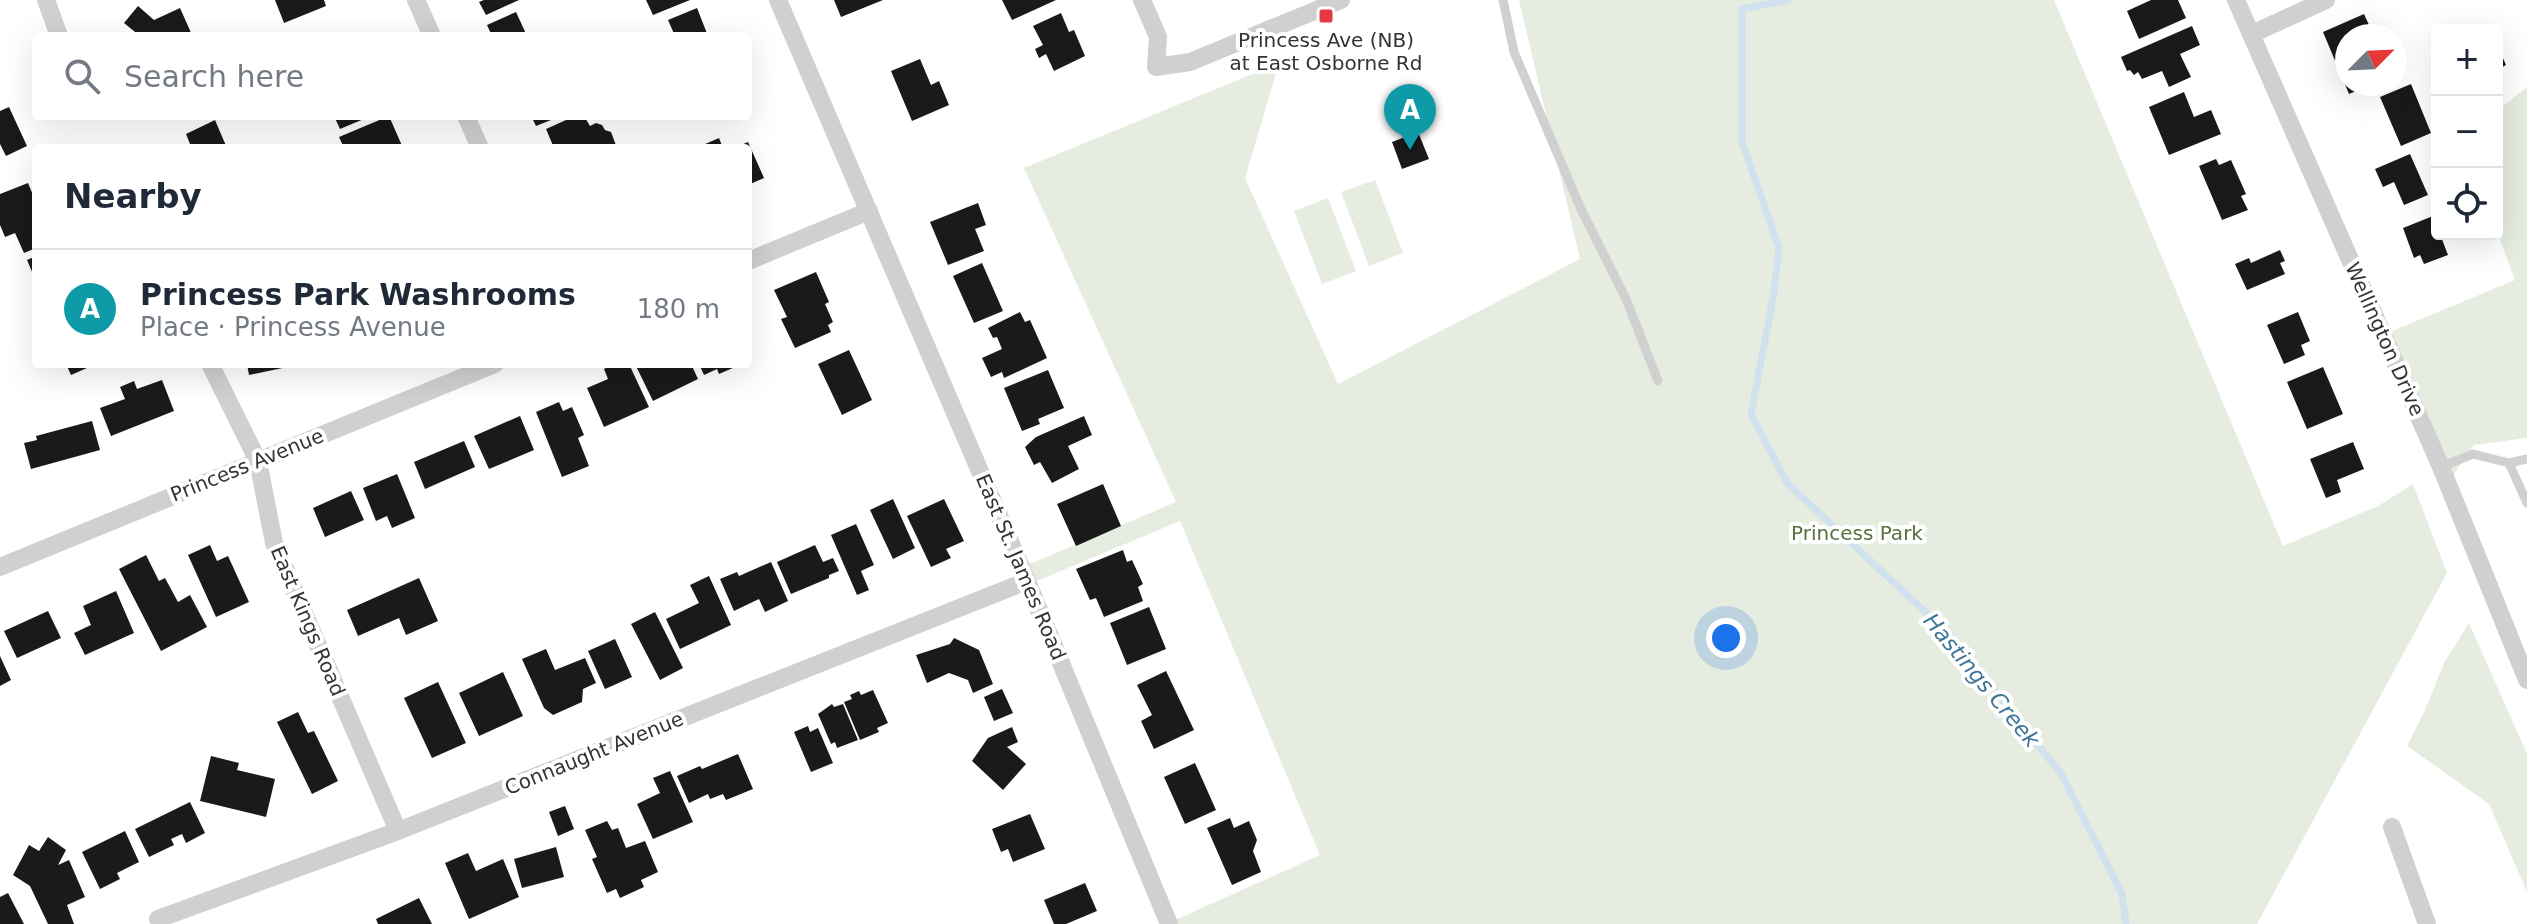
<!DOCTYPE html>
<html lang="en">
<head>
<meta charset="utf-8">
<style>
  body { margin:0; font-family:"DejaVu Sans",sans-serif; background:#f6f6f7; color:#1f2937 }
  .controls { position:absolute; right:24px; top:24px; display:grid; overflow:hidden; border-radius:8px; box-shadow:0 8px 32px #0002 }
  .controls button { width:72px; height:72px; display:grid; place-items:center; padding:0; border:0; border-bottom:2px solid #e0e1e3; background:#fff; color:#1f2937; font:40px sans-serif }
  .compass { position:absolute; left:2335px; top:24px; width:72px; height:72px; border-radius:50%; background:#fff; box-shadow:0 8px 32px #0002; rotate:66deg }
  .you { position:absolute; left:1726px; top:638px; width:28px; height:28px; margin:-20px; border:6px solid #fff; border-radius:50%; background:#1a73e8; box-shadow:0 0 0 12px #1a73e833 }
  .badge { display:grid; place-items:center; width:52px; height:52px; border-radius:50%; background:#e63946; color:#fff; font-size:26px; font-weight:700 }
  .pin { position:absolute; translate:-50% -66px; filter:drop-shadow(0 2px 4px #0008) }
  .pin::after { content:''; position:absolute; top:42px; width:28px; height:24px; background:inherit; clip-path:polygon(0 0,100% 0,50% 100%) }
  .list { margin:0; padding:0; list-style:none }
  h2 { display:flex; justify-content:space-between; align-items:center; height:104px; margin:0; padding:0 32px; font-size:34px }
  h2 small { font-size:26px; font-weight:400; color:#747a83 }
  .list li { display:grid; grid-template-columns:52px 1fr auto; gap:24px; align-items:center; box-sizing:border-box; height:120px; padding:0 32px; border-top:2px solid #e0e1e3 }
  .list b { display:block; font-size:30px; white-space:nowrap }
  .list p { margin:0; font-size:26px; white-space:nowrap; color:#747a83 }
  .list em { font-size:26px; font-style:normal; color:#747a83 }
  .icon { flex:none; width:44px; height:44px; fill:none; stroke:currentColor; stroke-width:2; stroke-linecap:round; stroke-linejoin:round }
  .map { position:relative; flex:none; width:2527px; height:924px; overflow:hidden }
  .search { position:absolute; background:#fff; box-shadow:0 8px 32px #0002; left:32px; top:32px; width:720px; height:88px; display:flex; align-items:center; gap:20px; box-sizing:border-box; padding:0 28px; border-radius:8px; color:#747a83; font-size:30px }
  .panel { position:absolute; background:#fff; box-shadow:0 8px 32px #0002; left:32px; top:144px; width:720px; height:224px; border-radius:8px }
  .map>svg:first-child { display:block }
  .green { fill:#e6ecdf }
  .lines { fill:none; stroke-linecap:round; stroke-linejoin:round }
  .stream { stroke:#cfe2ee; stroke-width:7 }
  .building { fill:#1a1a1a }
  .service { stroke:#d0d0d0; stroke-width:9 }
  .minor { stroke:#d0d0d0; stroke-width:18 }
  .poi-dot { fill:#e63946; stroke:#fff; stroke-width:3 }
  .labels { text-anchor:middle; stroke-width:8; stroke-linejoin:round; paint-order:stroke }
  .poi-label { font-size:20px; fill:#333; stroke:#fff }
  .street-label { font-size:20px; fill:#333; stroke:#fff }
  .park-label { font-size:20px; fill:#56703f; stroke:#fff }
  .water-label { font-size:22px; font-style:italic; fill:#3f7597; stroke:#fff }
</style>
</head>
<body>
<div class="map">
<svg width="2527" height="924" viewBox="0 0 2527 924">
  <rect width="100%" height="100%" fill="#fff"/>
  <path class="green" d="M 1519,0 L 2054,0 L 2283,546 L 2378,506 L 2413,484 L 2447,573 L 2257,924 L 1175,924 L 1173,921 L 1320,855 L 1180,521 L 1025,586 L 1018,569 L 1176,502 L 1024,168 L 1279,63 L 1245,178 L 1338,384 L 1580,259 Z
    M 2527,87 L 2527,438 L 2474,445 L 2447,484 L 2385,334 L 2515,280 L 2497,232 L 2497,111 Z
    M 1375,180 L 1403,253 L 1369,266 L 1341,192 Z
    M 1328,198 L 1356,271 L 1322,284 L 1294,211 Z
    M 2469,623 L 2527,754 L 2527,892 L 2489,804 L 2407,746 L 2425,710 L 2444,663 Z"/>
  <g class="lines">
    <path class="stream" d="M 1788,0 L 1742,9 L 1742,142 L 1779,248 L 1774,293 L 1751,414 L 1787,483 L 1948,633 L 2062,775 L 2122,894 L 2126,924"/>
  </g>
  <path class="building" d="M 275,0 L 324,0 L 326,6 L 284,23 Z
    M 484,0 L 519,0 L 486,15 L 479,2 Z
    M 646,0 L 690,0 L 653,15 Z
    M 834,0 L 883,0 L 841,17 Z
    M 1002,0 L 1056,0 L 1012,20 Z
    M 2151,0 L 2178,0 L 2186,18 L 2139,39 L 2127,11 Z
    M 138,6 L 154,20 L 180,8 L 192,35 L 140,36 L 124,23 Z
    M 697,8 L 708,36 L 675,36 L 668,20 Z
    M 516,12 L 527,36 L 492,36 L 487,25 Z
    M 1061,13 L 1069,32 L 1074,30 L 1085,56 L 1054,71 L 1046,54 L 1039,58 L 1035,49 L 1043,45 L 1033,26 Z
    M 2364,14 L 2374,36 L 2347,36 L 2347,84 L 2373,84 L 2349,94 L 2323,32 Z
    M 2192,26 L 2200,45 L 2180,54 L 2191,77 L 2169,87 L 2162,71 L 2142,79 L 2138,72 L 2134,75 L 2130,70 L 2127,71 L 2121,57 Z
    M 2497,45 L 2506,65 L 2497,70 Z
    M 920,59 L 931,85 L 939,81 L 949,105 L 912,121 L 891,71 Z
    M 2411,84 L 2431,133 L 2401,146 L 2380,97 Z
    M 2184,92 L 2194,117 L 2211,110 L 2221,134 L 2169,155 L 2149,107 Z
    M 9,107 L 27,146 L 6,156 L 0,144 L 0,111 Z
    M 334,116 L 371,116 L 340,129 Z
    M 389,116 L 403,148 L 344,148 L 339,137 Z
    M 531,116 L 561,116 L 536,126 Z
    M 575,116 L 584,116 L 590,126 L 596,123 L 602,125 L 605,130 L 611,132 L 617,148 L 554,148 L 546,129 Z
    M 215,120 L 227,148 L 181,148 L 190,144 L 186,134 Z
    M 1418,132 L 1429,159 L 1402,169 L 1392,142 Z
    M 719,138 L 723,148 L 696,148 Z
    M 748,142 L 764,178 L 748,185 L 748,148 L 734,148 Z
    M 2410,154 L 2428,195 L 2404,205 L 2394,182 L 2383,187 L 2375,169 Z
    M 2216,159 L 2219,165 L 2231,160 L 2246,194 L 2241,196 L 2248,210 L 2222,220 L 2199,166 Z
    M 28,183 L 36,202 L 36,248 L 24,253 L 15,233 L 5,237 L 0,225 L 0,194 Z
    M 978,203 L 986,225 L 975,229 L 984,251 L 948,265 L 930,222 Z
    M 2433,216 L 2437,234 L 2440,234 L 2448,255 L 2424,264 L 2420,255 L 2414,258 L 2403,228 Z
    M 2280,250 L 2285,261 L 2280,263 L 2285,274 L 2247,290 L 2235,264 L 2249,258 L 2251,263 Z
    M 36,256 L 36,281 L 27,260 Z
    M 982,263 L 1003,311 L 974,323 L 953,276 Z
    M 816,272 L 829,302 L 825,304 L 833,322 L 828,325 L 831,332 L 795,348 L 781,319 L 787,317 L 774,290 Z
    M 1020,312 L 1025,322 L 1030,320 L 1047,358 L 1004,378 L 1002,372 L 991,377 L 982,358 L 1002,349 L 997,337 L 993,338 L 988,328 Z
    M 2298,312 L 2310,341 L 2301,345 L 2305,355 L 2284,364 L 2267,325 Z
    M 849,350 L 872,400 L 842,415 L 818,364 Z
    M 66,364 L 96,364 L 71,375 Z
    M 247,364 L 297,364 L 297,365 L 249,375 Z
    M 614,364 L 629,364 L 649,407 L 604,427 L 587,388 L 608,379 L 604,369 Z
    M 635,364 L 691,364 L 698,379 L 653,401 Z
    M 699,364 L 742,364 L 719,374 L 717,369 L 704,375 Z
    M 2323,367 L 2343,414 L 2307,429 L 2287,382 Z
    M 1048,370 L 1064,408 L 1038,419 L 1040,424 L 1022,431 L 1004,388 Z
    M 162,380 L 174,411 L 111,436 L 100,408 L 125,399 L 120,387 L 134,381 L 137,389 Z
    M 559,402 L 563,411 L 572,407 L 584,435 L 578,438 L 589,466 L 562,477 L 536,412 Z
    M 520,416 L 534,450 L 489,469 L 474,436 Z
    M 1084,416 L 1092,435 L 1068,446 L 1079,469 L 1052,483 L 1040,462 L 1034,465 L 1025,447 L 1036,437 Z
    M 92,421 L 100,450 L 31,469 L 24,443 L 37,440 L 36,436 Z
    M 464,441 L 475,467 L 425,489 L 414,462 Z
    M 2353,442 L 2364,469 L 2337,480 L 2341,492 L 2326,498 L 2310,459 Z
    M 397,474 L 415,518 L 392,528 L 387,516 L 376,521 L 363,488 Z
    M 1103,484 L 1121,526 L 1076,546 L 1057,504 Z
    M 351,491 L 364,520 L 325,537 L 313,508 Z
    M 893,499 L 915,548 L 893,559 L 870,510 Z
    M 944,499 L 964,541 L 946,549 L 951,558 L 931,567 L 907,516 Z
    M 856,524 L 874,565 L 861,571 L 869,590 L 857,595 L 831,535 Z
    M 210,545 L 217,561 L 228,556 L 249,602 L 216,617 L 188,555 Z
    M 815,545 L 823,562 L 833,558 L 839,571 L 829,575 L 829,578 L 791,594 L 777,562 Z
    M 1123,550 L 1127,562 L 1132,560 L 1143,584 L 1138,587 L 1143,601 L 1104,617 L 1096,598 L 1090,600 L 1076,569 Z
    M 146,555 L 159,581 L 165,578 L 178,602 L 190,595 L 207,627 L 161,651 L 119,569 Z
    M 771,562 L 788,601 L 765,612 L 759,599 L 734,611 L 720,579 L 737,572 L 739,576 Z
    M 709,576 L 731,625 L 680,649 L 666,619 L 699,603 L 690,585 Z
    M 419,578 L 438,621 L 406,635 L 399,618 L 358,636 L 347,610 Z
    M 116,591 L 134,633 L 85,655 L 74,633 L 91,625 L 83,606 Z
    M 1149,607 L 1166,649 L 1127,665 L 1110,623 Z
    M 48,611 L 61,638 L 17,658 L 4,631 Z
    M 655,612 L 683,668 L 660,680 L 631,624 Z
    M 954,638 L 979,650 L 993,684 L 973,693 L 968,680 L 949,673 L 927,683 L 916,655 L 950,644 Z
    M 615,639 L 632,677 L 605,689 L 588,651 Z
    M 546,649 L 555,670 L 585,658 L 596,683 L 583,689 L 582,702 L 553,715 L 544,708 L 522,659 Z
    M 0,656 L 11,680 L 0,686 Z
    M 1166,671 L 1194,730 L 1154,749 L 1141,721 L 1152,715 L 1137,685 Z
    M 503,672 L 523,716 L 479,736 L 459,693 Z
    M 438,682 L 466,743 L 432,758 L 404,698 Z
    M 1002,689 L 1013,713 L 994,721 L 984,697 Z
    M 873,690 L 888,723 L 877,728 L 879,732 L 860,740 L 844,702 L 852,699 L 850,695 L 859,691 L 861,695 Z
    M 832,704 L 834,707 L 843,704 L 858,740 L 837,748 L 835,742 L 831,744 L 818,714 Z
    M 298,712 L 308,733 L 314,731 L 338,781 L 312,794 L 277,722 Z
    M 808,726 L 810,732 L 818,728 L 833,763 L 811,772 L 794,732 Z
    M 1012,727 L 1018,742 L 1007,747 L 1026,764 L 1003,790 L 972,761 L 988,738 Z
    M 738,754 L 753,789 L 726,800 L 723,794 L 710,799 L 708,794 L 689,803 L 677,776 L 700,766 L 702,769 Z
    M 211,756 L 239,763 L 237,770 L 275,779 L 266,817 L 200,801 Z
    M 1195,763 L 1216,810 L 1185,824 L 1164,777 Z
    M 670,771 L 693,822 L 653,839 L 637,804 L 660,793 L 653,778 Z
    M 190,802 L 205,833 L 186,843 L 182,834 L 171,839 L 174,845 L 149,857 L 135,829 Z
    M 565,806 L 574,829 L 558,836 L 549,812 Z
    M 1030,814 L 1045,849 L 1013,862 L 1008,849 L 1001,852 L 992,829 Z
    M 1230,818 L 1234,828 L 1249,821 L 1257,840 L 1253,851 L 1261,872 L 1232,885 L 1207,828 Z
    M 607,821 L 612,830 L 618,828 L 626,848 L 645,841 L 658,872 L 641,880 L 644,887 L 620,898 L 616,889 L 607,893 L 592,859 L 597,857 L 585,830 Z
    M 125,831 L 139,862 L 117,873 L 120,879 L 100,889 L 82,852 Z
    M 48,837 L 66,850 L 58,865 L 69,860 L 85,897 L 67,905 L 74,924 L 48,924 L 30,886 L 13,875 L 29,845 L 39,851 Z
    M 556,847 L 564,877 L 522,888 L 514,859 Z
    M 468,853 L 476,871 L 503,859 L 519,897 L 469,919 L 445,863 Z
    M 1085,883 L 1097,911 L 1066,924 L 1054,924 L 1044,900 Z
    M 8,893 L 24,924 L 0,924 L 0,897 Z
    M 419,898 L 432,924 L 378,924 L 376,919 Z"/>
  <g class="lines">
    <path class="service" d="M 1503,0 L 1514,52 L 1581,209 L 1626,299 L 1658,381
      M 2509,463 L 2527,503
      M 2441,467 L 2473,454 L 2509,463 L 2527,459"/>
    <path class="minor" d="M 46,0 L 59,36
      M 416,0 L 432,36
      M 778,0 L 1027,581 L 1169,924
      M 1142,0 L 1158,37 L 1156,67 L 1190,62 L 1341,0
      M 2236,0 L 2441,467 L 2527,680
      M 2252,34 L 2326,0
      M 466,116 L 480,148
      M 748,261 L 869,211
      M 210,364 L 258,461 L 274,543 L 398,831
      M 0,567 L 495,364
      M 2392,827 L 2427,924
      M 158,919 L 398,831 L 1027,581"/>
  </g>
  <rect class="poi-dot" x="1318" y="8" width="16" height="16" rx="4"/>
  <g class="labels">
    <g class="poi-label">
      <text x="1326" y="47">Princess Ave (NB)<tspan x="1326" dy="23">at East Osborne Rd</tspan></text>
    </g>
    <g class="street-label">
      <text transform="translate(2385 339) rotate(66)" y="7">Wellington Drive</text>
      <text transform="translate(247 465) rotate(-22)" y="7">Princess Avenue</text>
      <text transform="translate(1021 567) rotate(67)" y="7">East St. James Road</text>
      <text transform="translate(308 621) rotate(67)" y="7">East Kings Road</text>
      <text transform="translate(594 753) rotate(-22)" y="7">Connaught Avenue</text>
    </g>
    <g class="park-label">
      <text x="1857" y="540">Princess Park</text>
    </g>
    <g class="water-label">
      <text transform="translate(1982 680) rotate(50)" y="8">Hastings Creek</text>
    </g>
  </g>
</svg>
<div class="controls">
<button>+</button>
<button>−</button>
<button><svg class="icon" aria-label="locate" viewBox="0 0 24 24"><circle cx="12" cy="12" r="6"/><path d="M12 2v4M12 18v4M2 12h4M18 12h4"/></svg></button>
</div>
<svg class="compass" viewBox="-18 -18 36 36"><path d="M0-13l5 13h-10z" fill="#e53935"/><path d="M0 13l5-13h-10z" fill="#747a83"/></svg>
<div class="you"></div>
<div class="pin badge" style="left:1410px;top:150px;background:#0f9aa8">A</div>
<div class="search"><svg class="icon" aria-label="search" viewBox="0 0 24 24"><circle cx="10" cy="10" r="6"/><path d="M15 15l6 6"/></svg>Search here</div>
<section class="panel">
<h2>Nearby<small></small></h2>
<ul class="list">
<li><span class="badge" style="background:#0f9aa8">A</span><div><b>Princess Park Washrooms</b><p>Place · Princess Avenue</p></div><em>180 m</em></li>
</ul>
</section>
</div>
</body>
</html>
